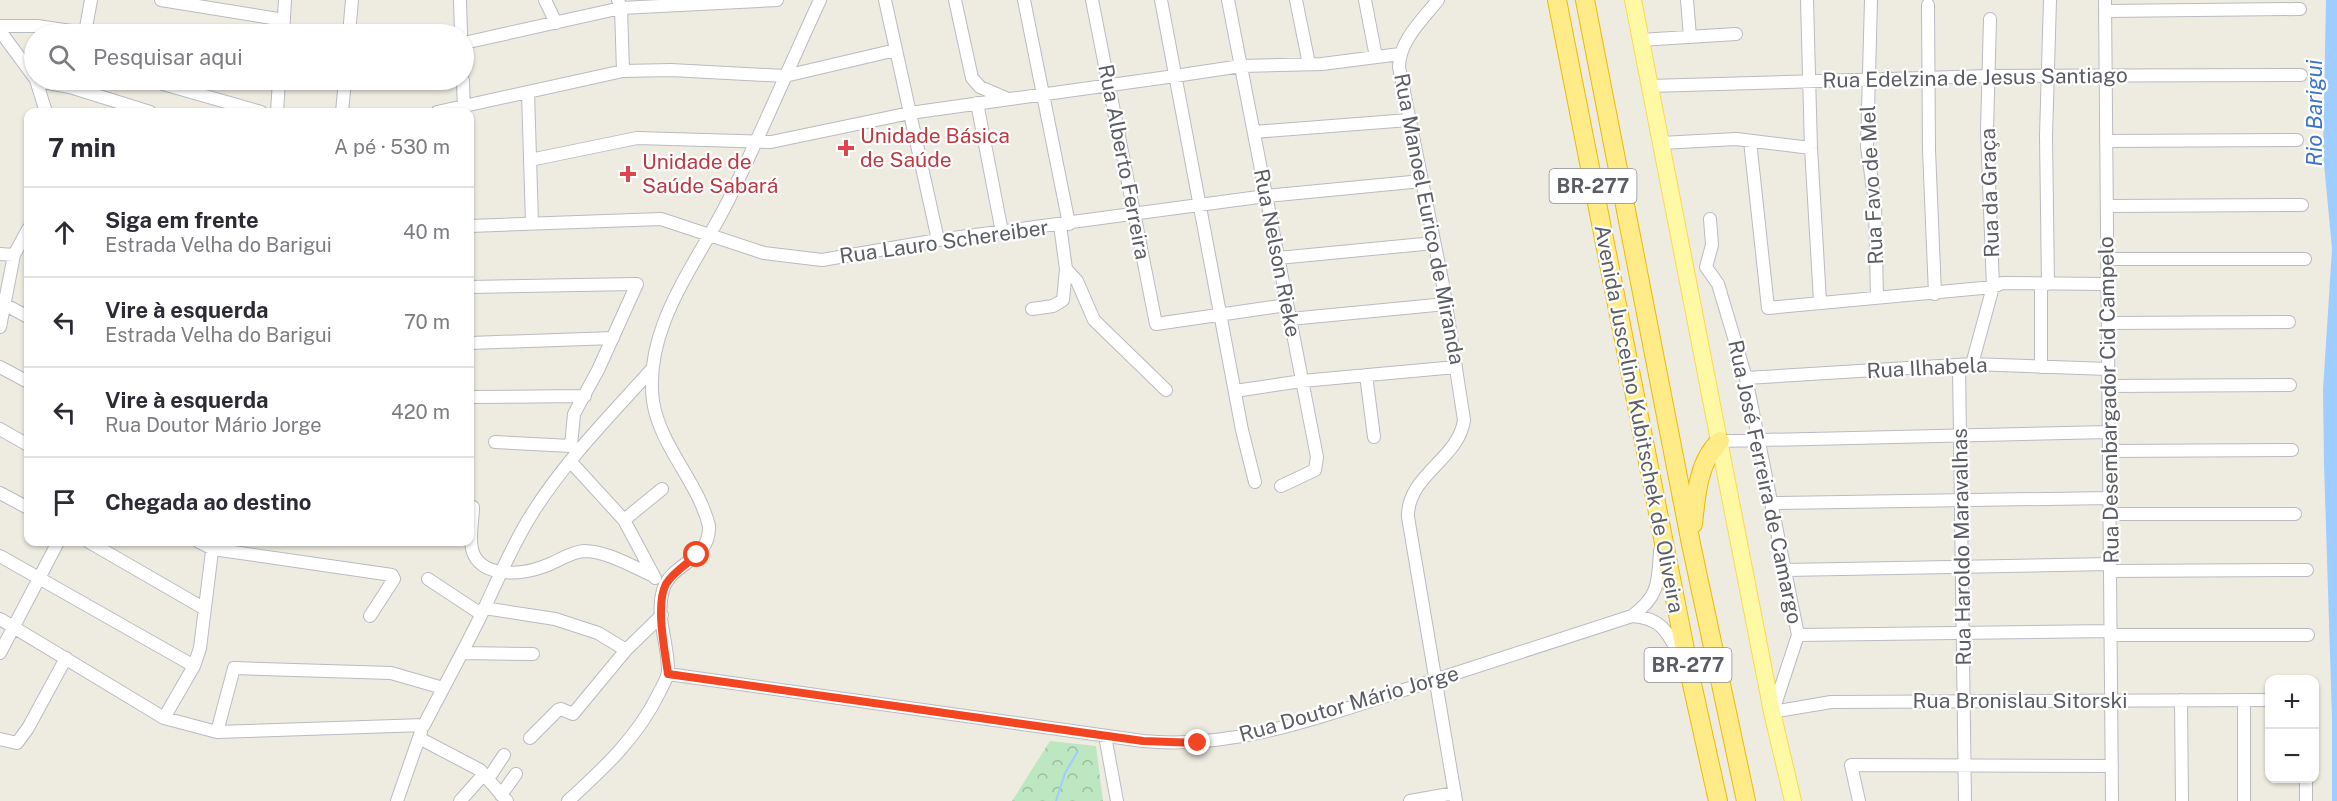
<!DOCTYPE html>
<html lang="pt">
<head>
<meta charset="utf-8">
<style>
  body { margin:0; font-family:"Public Sans",sans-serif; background:#f2f2f3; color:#2b2b33 }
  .controls { position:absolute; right:18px; bottom:18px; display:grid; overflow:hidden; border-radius:12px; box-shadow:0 2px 4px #0004 }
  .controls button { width:54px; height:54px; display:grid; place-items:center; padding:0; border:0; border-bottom:2px solid #e1e1e2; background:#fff; color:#2b2b33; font:30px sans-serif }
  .stop { position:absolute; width:18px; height:18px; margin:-14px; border:4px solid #f24623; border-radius:50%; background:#fff }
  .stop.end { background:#f24623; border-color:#fff; box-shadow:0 2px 6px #0008 }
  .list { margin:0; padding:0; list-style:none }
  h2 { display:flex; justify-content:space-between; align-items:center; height:78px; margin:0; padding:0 24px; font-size:26px }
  h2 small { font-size:20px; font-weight:400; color:#7c7c81 }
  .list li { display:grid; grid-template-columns:39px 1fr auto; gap:18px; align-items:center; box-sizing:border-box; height:90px; padding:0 24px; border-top:2px solid #e1e1e2 }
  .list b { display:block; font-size:22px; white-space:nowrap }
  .list p { margin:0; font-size:20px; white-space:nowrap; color:#7c7c81 }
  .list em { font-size:20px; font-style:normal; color:#7c7c81 }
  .icon { flex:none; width:33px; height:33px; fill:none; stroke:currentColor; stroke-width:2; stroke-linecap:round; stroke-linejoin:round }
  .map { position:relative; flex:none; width:2337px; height:801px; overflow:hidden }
  .search { position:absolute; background:#fff; box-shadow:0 2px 4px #0004; left:24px; top:24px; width:450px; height:66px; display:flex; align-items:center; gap:15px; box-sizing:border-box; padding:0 21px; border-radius:33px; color:#7c7c81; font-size:22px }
  .panel { position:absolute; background:#fff; box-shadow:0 2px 4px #0004; left:24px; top:108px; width:450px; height:438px; border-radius:12px }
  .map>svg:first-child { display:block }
  .forest { fill:url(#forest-crowns) }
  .water { fill:#a0cdff }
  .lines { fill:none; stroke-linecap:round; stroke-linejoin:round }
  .stream { stroke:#a0cdff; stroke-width:2 }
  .minor-casing { stroke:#b9bbc1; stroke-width:14 }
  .major-casing { stroke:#f9d94f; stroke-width:18 }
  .highway-casing { stroke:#efba00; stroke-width:20 }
  .minor { stroke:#fff; stroke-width:12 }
  .major { stroke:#fff9a5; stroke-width:16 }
  .highway { stroke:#ffeb87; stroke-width:18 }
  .route { stroke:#f24623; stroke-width:8 }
  .health-dot { fill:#e0444e; stroke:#fff; stroke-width:2 }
  .labels { text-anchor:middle; stroke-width:4.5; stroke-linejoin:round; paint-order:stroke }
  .shield { fill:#fff; stroke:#8c8e92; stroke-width:1.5 }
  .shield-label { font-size:20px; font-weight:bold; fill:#5a5d63 }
  .street-label { font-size:21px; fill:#5a5d63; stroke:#fff }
  .health-label { font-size:21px; fill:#be3a42; stroke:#fff; text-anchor:start }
  .water-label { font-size:22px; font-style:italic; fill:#3c74c9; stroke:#fff }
</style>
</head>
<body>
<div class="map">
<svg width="2337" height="801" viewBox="0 0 2337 801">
  <defs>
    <pattern id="forest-crowns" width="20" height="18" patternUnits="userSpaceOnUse" patternTransform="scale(1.5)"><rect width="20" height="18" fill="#bce7c0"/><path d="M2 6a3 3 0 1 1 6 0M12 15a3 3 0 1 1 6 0" fill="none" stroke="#9cbea0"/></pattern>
  </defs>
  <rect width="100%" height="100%" fill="#eeece1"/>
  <path class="forest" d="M 1050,741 L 1096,746 L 1103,801 L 1012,801 Z"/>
  <path class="water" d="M 2326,0 L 2337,0 L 2337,801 L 2332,801 L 2332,718 L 2324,464 L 2323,390 L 2332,249 L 2323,153 Z"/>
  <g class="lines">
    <path class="stream" d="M 1056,801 L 1065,773 L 1078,751"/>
    <g class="minor-casing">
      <path id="minor" d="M 161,0 L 284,20
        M 460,0 L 461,34
        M 545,0 L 556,23
        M 618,0 L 621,8 L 623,71
        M 885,0 L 938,240
        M 955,0 L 972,78 L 980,87 L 1008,99
        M 1024,0 L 1069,224
        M 1092,0 L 1156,324 L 1287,305
        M 1161,0 L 1242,430 L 1255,482
        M 1228,0 L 1317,457 L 1315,470 L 1281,486
        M 1296,0 L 1309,64
        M 1365,0 L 1376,57
        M 1438,0 C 1423,19 1399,41 1399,67 L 1443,285 L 1464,420 C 1459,459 1407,475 1408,517 L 1456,801
        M 1687,0 L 1690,37
        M 1807,0 L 1811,148 L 1820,301
        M 1871,0 L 1867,147 L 1875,203 L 1877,298
        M 2105,0 L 2112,801
        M 1928,5 L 1929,150 L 1935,294
        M 2105,11 L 2300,9
        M 0,26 L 37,26 L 92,34
        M 0,31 L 34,77
        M 85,33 L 91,0
        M 283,34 L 285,0
        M 349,34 L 352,0
        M 1640,40 L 1736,34
        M 464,43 L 621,8 L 777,0
        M 36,80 L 46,112
        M 149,80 L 261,112
        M 463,80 L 464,112
        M 38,81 L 70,87 L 150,112
        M 279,83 L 296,80
        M 1649,86 L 1989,76 L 2301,75
        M 528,92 L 532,223
        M 977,103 L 1002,232
        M 277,112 L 279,80
        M 342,112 L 345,80
        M 437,112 L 623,71 L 671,70 L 785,76 L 896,50
        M 1254,132 L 1409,120
        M 1750,141 L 1768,308 L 1993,287 L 2002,283 L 2107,284
        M 2106,141 L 2297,140
        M 1661,143 L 1736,139 L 1811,148
        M 530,160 L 637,138 L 771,142 L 910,113 L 1175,76 L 1241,66 L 1322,64 L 1400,54
        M 2107,206 L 2302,205
        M 1710,219 L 1712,245 L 1706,267 L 1718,284 L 1746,378 L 1798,635 L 1773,711
        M 470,226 L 661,219 L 764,253 L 822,260 L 938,240 L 1266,196 L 1422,181
        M 0,254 L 14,255
        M 1278,258 L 1434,243
        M 2107,259 L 2305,259
        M 1066,269 L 1077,281 L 1094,320 L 1166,390
        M 2048,284 L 2046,136 L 2050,0
        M 470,287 L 637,284 L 598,370 L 574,414 L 571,446 L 578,451
        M 4,304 L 28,317
        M 1032,309 L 1053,306 L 1063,300 L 1066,269 L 1060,225
        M 1290,319 L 1446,304
        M 2108,323 L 2289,322
        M 0,327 L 14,255 L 28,229
        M 470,343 L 613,338
        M 1972,364 L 1993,287 L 1987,130 L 1990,19
        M 1959,365 L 1965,801
        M 0,367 L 28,382
        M 2041,367 L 2041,284
        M 1366,375 L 1374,437
        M 1746,378 L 1972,364 L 2108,369
        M 2108,386 L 2290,385
        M 1235,391 L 1302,381 L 1456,367
        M 470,397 L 585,396
        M 0,429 L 28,445
        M 1720,441 L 2109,432
        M 495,442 L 571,446
        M 2109,451 L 2292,450
        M 570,461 L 624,520 L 655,578
        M 0,493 L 28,508
        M 1772,503 L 2109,498
        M 473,507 C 473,520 469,536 472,549 C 479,579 523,575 545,566 C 557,562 570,552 584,551 C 607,551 633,567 654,576
        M 2110,514 L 2295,514
        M 624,520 L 662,489
        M 89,542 L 205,609
        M 199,542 L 213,549 L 392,575 L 394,579 L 370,616
        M 0,556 L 194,666
        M 1786,570 L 2110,564
        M 2110,571 L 2307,570
        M 428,579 L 481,614
        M 484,608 L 555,619 L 598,633 L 626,650
        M 1632,616 C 1664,618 1669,635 1682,661
        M 0,619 L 164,718 L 217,732
        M 1798,635 L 2111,631
        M 2111,635 L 2308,635
        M 0,653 L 58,542
        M 462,653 L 533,654
        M 668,674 L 1143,741 C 1235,750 1323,716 1410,688 C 1484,664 1558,640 1632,616 C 1659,596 1658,583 1660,551
        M 443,688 L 391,673 L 234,668 L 217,732 L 424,725 C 444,686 466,647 485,607 C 499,577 512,546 530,517 C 563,463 609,417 652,369
        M 2181,700 L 2182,801
        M 2244,700 L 2244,801
        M 1772,712 L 1831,702 L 2270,700
        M 164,718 L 194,666 L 200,648 L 213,543
        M 1105,736 L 1117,801
        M 419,738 L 480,770 L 507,801
        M 530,738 L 558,710 L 561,709 L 573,714 L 626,650 L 662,615
        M 0,739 L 17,743 L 28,728 L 66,658
        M 488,779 L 504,755
        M 501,795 L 516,774
        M 397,801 L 421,732
        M 460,801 L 484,774
        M 568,801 C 604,768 637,738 659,693 C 662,687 667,679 668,672 C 669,645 655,617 663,590 C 672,561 710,562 709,526 C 698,481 660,447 653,401 C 643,325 700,260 731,195 C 762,131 790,65 820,0
        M 1410,801 L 1455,793
        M 1859,801 L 1851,765 L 2112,766
        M 2306,801 L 2306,778"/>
    </g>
    <g class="major-casing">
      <path id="major" d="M 1633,0 L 1772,712 L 1793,801"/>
    </g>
    <g class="highway-casing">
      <path id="highway" d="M 1557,0 L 1690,675 L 1718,801
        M 1585,0 L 1691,544 L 1746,801
        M 1693,524 C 1696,496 1698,461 1720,441"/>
    </g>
    <use href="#minor" class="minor"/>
    <use href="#major" class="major"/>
    <use href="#highway" class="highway"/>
  </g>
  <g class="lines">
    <path class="route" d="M 697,555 C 687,564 673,572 666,584 C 655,605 665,651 668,674 L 1143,741 L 1198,743"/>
  </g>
  <g class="health-dot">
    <path d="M843 139h6v6h6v6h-6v6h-6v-6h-6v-6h6z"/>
    <path d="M625 165h6v6h6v6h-6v6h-6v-6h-6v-6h6z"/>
  </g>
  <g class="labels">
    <g class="shield">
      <rect x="1549.5" y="169" width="87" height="34" rx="4.5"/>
      <rect x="1644.5" y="648" width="87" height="34" rx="4.5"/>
    </g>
    <g class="shield-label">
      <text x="1593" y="193">BR-277</text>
      <text x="1688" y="672">BR-277</text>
    </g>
    <g class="street-label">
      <text transform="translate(1975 78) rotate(-1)" y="7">Rua Edelzina de Jesus Santiago</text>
      <text transform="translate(1124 162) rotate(79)" y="7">Rua Alberto Ferreira</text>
      <text transform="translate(1872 185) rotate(-93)" y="7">Rua Favo de Mel</text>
      <text transform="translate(1990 193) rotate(-92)" y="7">Rua da Graça</text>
      <text transform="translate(1429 219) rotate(79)" y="7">Rua Manoel Eurico de Miranda</text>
      <text transform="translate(944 242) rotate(-8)" y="7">Rua Lauro Schereiber</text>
      <text transform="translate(1277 253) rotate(79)" y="7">Rua Nelson Rieke</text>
      <text transform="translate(1927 368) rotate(-3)" y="7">Rua Ilhabela</text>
      <text transform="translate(2109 400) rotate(-91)" y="7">Rua Desembargador Cid Campelo</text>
      <text transform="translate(1639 419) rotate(79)" y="7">Avenida Juscelino Kubitschek de Oliveira</text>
      <text transform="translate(1765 482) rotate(78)" y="7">Rua José Ferreira de Camargo</text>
      <text transform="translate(1962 547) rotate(-91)" y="7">Rua Haroldo Maravalhas</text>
      <text x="2020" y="708">Rua Bronislau Sitorski</text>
      <text transform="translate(1349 704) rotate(-16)" y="7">Rua Doutor Mário Jorge</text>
    </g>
    <g class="health-label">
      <text x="860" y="143">Unidade Básica<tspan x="860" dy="24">de Saúde</tspan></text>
      <text x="642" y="169">Unidade de<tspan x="642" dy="24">Saúde Sabará</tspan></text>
    </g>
    <g class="water-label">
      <text transform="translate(2314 113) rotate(-90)" y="8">Rio Barigui</text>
    </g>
  </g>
</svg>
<div class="controls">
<button>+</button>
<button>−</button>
</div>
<div class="stop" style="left:697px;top:555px"></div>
<div class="stop end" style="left:1198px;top:743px"></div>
<div class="search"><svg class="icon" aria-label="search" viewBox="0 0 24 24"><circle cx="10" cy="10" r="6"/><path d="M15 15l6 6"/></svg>Pesquisar aqui</div>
<section class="panel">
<h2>7 min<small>A pé · 530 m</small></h2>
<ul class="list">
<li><svg class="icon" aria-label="ahead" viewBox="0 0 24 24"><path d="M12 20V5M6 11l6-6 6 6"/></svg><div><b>Siga em frente</b><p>Estrada Velha do Barigui</p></div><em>40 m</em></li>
<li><svg class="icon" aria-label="left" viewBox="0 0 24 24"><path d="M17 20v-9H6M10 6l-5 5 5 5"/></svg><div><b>Vire à esquerda</b><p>Estrada Velha do Barigui</p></div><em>70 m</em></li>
<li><svg class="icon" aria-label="left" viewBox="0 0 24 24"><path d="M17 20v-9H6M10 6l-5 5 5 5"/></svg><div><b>Vire à esquerda</b><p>Rua Doutor Mário Jorge</p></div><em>420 m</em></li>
<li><svg class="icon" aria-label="arrive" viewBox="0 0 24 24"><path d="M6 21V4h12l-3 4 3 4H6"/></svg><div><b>Chegada ao destino</b></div></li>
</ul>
</section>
</div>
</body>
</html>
